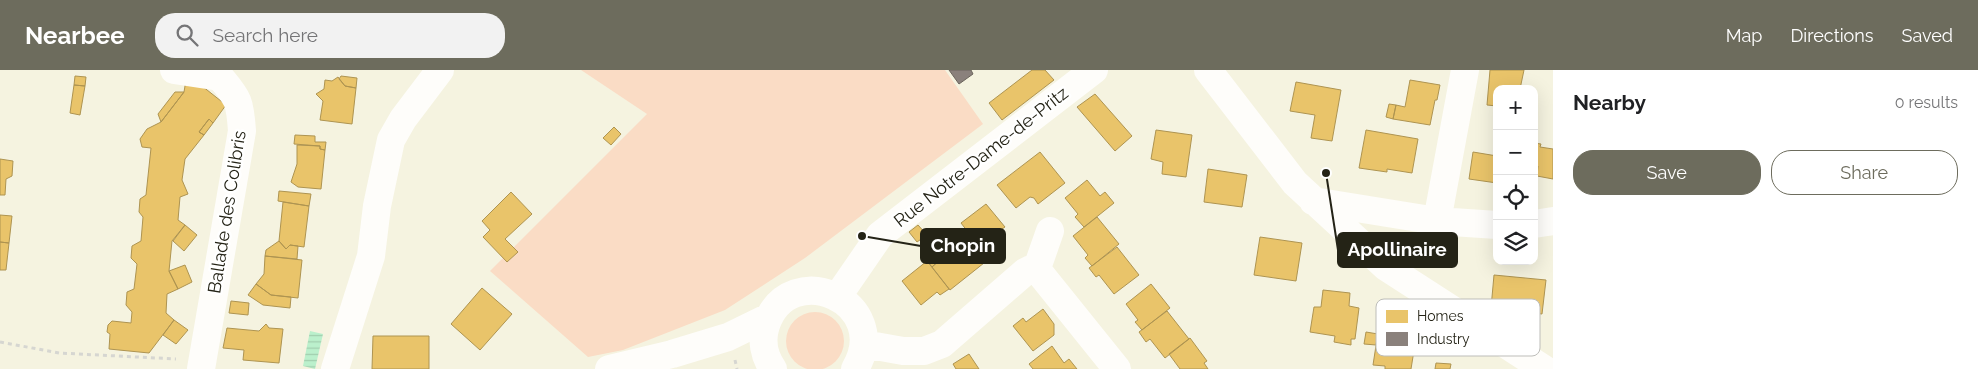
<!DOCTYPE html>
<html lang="en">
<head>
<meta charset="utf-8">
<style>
  body { margin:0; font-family:Raleway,sans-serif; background:#f2f2f2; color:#202124 }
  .controls { position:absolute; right:15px; top:15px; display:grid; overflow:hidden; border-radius:10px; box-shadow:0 5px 20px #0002 }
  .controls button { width:45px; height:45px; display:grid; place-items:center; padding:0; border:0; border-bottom:1px solid #e0e0e0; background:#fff; color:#202124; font:25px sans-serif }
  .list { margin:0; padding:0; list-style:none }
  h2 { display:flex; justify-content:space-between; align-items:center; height:65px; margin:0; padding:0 20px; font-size:21px }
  h2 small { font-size:16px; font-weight:400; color:#757577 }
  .actions { display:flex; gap:10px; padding:15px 20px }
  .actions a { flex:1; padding:11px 0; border:1px solid #6d6c5d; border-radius:20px; text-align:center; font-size:18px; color:#6d6c5d }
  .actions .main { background:#6d6c5d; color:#fff }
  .icon { flex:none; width:28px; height:28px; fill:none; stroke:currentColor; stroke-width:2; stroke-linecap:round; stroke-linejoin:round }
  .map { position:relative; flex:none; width:1553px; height:299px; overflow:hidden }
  header { display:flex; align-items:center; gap:30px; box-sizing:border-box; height:70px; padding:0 25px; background:#6d6c5d; color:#fff }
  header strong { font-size:24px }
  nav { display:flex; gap:28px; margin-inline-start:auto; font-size:18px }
  .search { width:350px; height:45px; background:#f2f2f2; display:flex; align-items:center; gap:12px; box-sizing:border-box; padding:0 18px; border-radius:20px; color:#757577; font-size:19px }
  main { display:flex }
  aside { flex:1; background:#fff }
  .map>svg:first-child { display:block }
  .green { fill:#fadcc5 }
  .water { fill:url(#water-rules) }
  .homes { fill:#e9c46a; stroke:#ae9451 }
  .industry { fill:#8a817c; stroke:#6b655d }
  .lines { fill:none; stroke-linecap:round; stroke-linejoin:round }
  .path { stroke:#d6d6d1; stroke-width:3; stroke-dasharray:4 4; stroke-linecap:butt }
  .minor { stroke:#fefdfa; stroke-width:28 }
  .labels { text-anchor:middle; stroke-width:5; stroke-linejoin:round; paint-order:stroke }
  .street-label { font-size:18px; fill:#242316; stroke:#fff }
  .key { fill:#fff; stroke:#bdbdb9; stroke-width:1 }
  .key-label { font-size:14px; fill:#242316 }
  .leader { fill:none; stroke:#242316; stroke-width:2 }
  .callout-dot { fill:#242316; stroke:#fff; stroke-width:2 }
  .callout { fill:#242316; stroke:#242316; stroke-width:2 }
  .callout-label { font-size:19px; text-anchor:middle; font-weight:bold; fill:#fff }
</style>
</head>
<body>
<header>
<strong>Nearbee</strong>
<div class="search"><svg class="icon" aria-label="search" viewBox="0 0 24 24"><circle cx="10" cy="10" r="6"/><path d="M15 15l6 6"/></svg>Search here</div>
<nav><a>Map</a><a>Directions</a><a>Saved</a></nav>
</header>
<main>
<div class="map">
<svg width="1553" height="299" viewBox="0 0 1553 299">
  <defs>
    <pattern id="water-rules" width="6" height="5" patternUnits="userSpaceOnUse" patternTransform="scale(1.25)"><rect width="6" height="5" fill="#bbf0cc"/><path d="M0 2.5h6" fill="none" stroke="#a1ceae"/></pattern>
  </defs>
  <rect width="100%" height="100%" fill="#f5f3e0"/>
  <path class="green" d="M 581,0 L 945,0 L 983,54 L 805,188 L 725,240 L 623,280 L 588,287 L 490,201 L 647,44 Z
    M786 271a29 29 0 1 1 58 0a29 29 0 1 1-58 0Z"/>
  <path class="water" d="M 310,261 L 323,264 L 315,299 L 303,296 Z"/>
  <path class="homes" d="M 1032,0 L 1045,0 L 1054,10 L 1002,50 L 989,33 Z
    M 1490,0 L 1524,0 L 1520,19 L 1497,19 L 1497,36 L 1487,35 Z
    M 75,6 L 86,7 L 85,16 L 74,15 Z
    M 341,6 L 357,8 L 356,18 L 345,16 L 339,9 Z
    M 338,7 L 345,16 L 356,18 L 352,54 L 320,50 L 323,31 L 316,24 L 324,19 L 325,10 L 332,11 Z
    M 186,10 L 197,12 L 226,35 L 213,53 L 209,49 L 199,62 L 204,65 L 185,89 L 182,110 L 188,124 L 180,127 L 178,150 L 185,155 L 172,171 L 169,201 L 178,219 L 167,224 L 166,243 L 174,250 L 149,283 L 109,279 L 110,264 L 107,262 L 108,255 L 112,251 L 131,253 L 132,242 L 126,235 L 127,222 L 134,219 L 137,194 L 131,188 L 132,176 L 141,171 L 143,147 L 139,142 L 140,129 L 146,125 L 151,78 L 142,77 L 140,69 L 147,59 L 161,52 L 184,22 Z
    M 1410,10 L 1440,15 L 1437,30 L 1435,30 L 1430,55 L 1393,49 L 1396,35 L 1405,37 Z
    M 1296,12 L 1341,20 L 1332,71 L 1311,68 L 1315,45 L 1290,41 Z
    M 74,15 L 85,16 L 80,45 L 70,43 Z
    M 175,22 L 184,22 L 161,52 L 158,44 Z
    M 1095,24 L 1132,66 L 1115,81 L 1077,37 Z
    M 1389,34 L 1396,35 L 1393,49 L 1386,47 Z
    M 209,49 L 213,53 L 204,65 L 199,62 Z
    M 614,57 L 621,64 L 611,75 L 603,68 Z
    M 1156,60 L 1192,65 L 1186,107 L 1162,104 L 1163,92 L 1151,89 Z
    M 1366,60 L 1418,69 L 1412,103 L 1387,99 L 1387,102 L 1359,98 Z
    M 295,65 L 315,66 L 315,72 L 326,72 L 325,80 L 320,79 L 320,76 L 294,74 Z
    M 1534,73 L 1541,74 L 1540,77 L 1553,79 L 1553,109 L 1537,106 L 1538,96 L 1534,96 Z
    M 297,75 L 320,76 L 320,79 L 325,80 L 321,119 L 298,117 L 291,112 L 297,94 Z
    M 1040,82 L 1065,113 L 1038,134 L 1034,128 L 1030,127 L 1016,138 L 997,115 Z
    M 1473,82 L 1497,86 L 1497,113 L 1469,109 Z
    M 0,89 L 13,91 L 12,106 L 6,109 L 5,125 L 0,125 Z
    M 1208,99 L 1247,105 L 1242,137 L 1204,132 Z
    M 1087,110 L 1100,126 L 1105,122 L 1114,133 L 1084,157 L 1075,147 L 1078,144 L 1065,128 Z
    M 279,121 L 311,124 L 309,136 L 278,131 Z
    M 511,122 L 532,144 L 505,169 L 518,182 L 507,192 L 483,167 L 490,160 L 482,151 Z
    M 283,132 L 309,136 L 304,177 L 290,175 L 286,179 L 279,171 Z
    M 986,134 L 1005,157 L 989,168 L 992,172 L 982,180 L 961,153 Z
    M 0,145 L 12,146 L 9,173 L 0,172 Z
    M 1097,147 L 1119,174 L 1092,196 L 1085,188 L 1088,185 L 1073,166 Z
    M 185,155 L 197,165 L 184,181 L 173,171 Z
    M 918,155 L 927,165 L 917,172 L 909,162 Z
    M 971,166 L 989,189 L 950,220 L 932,197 Z
    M 1260,167 L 1302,173 L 1296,211 L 1254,205 Z
    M 279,171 L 286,179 L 290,175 L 298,176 L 297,189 L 265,186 L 266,180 Z
    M 0,172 L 9,173 L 6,200 L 0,200 Z
    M 1117,177 L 1139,205 L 1114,224 L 1099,205 L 1096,207 L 1089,198 Z
    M 930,185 L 936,193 L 932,197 L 925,188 Z
    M 265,186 L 302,190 L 298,228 L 271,225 L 256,214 L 264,204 Z
    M 927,191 L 949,219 L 940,225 L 937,222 L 921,235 L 902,211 Z
    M 185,195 L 192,212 L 178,219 L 169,201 Z
    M 1494,205 L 1546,210 L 1542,244 L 1491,238 Z
    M 256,214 L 271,225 L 291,227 L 290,238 L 263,235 L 248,225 Z
    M 1151,214 L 1170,238 L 1142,260 L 1135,252 L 1138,250 L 1126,234 Z
    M 482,218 L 512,244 L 480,280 L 451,254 Z
    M 1323,220 L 1350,223 L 1349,236 L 1359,238 L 1355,269 L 1351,269 L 1351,275 L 1334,272 L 1335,266 L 1310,262 L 1314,237 L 1321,237 Z
    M 231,231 L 249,233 L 248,245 L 229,243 Z
    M 1043,239 L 1054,254 L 1054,265 L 1033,281 L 1013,256 L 1023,248 L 1026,252 Z
    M 1167,241 L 1189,269 L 1165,288 L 1150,269 L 1146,272 L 1139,262 Z
    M 174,250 L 188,260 L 176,274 L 163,265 Z
    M 266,254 L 269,258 L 283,259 L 279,293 L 243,290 L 244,280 L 223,278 L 227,258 L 259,261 Z
    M 1379,256 L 1395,259 L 1394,265 L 1416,268 L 1411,299 L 1385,299 L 1385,296 L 1373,295 Z
    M 1366,262 L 1378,264 L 1376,275 L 1364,274 Z
    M 373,266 L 429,266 L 429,299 L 372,299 Z
    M 1190,268 L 1207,291 L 1204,293 L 1208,299 L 1180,299 L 1169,284 Z
    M 1052,276 L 1064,293 L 1069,289 L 1077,299 L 1033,299 L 1029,294 Z
    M 969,284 L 979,299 L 956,299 L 953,294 Z
    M 1436,293 L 1451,294 L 1450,299 L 1435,299 Z"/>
  <path class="industry" d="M 949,0 L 971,0 L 973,4 L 959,14 Z"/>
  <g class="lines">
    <path class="path" d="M 0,272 L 59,283 L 176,289
      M 735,290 L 737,299"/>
    <path class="minor" d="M 174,0 L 220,7 C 239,29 240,32 242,61 L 201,299
      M 1208,0 L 1295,113 L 1386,197 L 1544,299
      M 1313,131 L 1437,151 L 1497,155
      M 1437,151 L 1465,0
      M 1534,154 L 1553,151
      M 1036,201 L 1050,161
      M 838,226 L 880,165 L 1094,0
      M 864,274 L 903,281 L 924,281 L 942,274 L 1025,202 L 1031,199 L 1039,202 L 1117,299
      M 335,299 L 371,186 L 377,136 L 391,70 L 403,49 L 440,0
      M 609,299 L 672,284 L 728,267 L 769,247
      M 773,299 C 764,286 761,270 766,255 C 790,186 894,232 855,299"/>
  </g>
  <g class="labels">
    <g class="street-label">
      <text transform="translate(981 87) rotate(-38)" y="6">Rue Notre-Dame-de-Pritz</text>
      <text transform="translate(227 142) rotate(-81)" y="6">Ballade des Colibris</text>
    </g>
  </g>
  <rect x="1376" y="229" width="164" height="57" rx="8" class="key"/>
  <rect x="1386" y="240" width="22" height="13" fill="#e9c46a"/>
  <rect x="1386" y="262" width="22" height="14" fill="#8a817c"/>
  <g class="key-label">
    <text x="1417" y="251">Homes</text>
    <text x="1417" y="274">Industry</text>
  </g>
  <path class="leader" d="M862 166L921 176M1326 103L1338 180"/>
  <g class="callout-dot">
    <circle cx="862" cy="166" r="5"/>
    <circle cx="1326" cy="103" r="5"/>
  </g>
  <g class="callout">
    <rect x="921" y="159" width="84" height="34" rx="5"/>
    <rect x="1338" y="163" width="119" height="34" rx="5"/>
  </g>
  <g class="callout-label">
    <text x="963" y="182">Chopin</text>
    <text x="1397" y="186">Apollinaire</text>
  </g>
</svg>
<div class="controls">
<button>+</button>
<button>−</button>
<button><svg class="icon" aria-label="locate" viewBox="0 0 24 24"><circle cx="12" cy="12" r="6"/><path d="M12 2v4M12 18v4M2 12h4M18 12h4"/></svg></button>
<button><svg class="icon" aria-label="layers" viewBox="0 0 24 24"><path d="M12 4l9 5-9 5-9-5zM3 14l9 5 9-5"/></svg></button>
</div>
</div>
<aside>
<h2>Nearby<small>0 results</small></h2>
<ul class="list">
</ul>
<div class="actions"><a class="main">Save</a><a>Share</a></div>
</aside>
</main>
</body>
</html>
